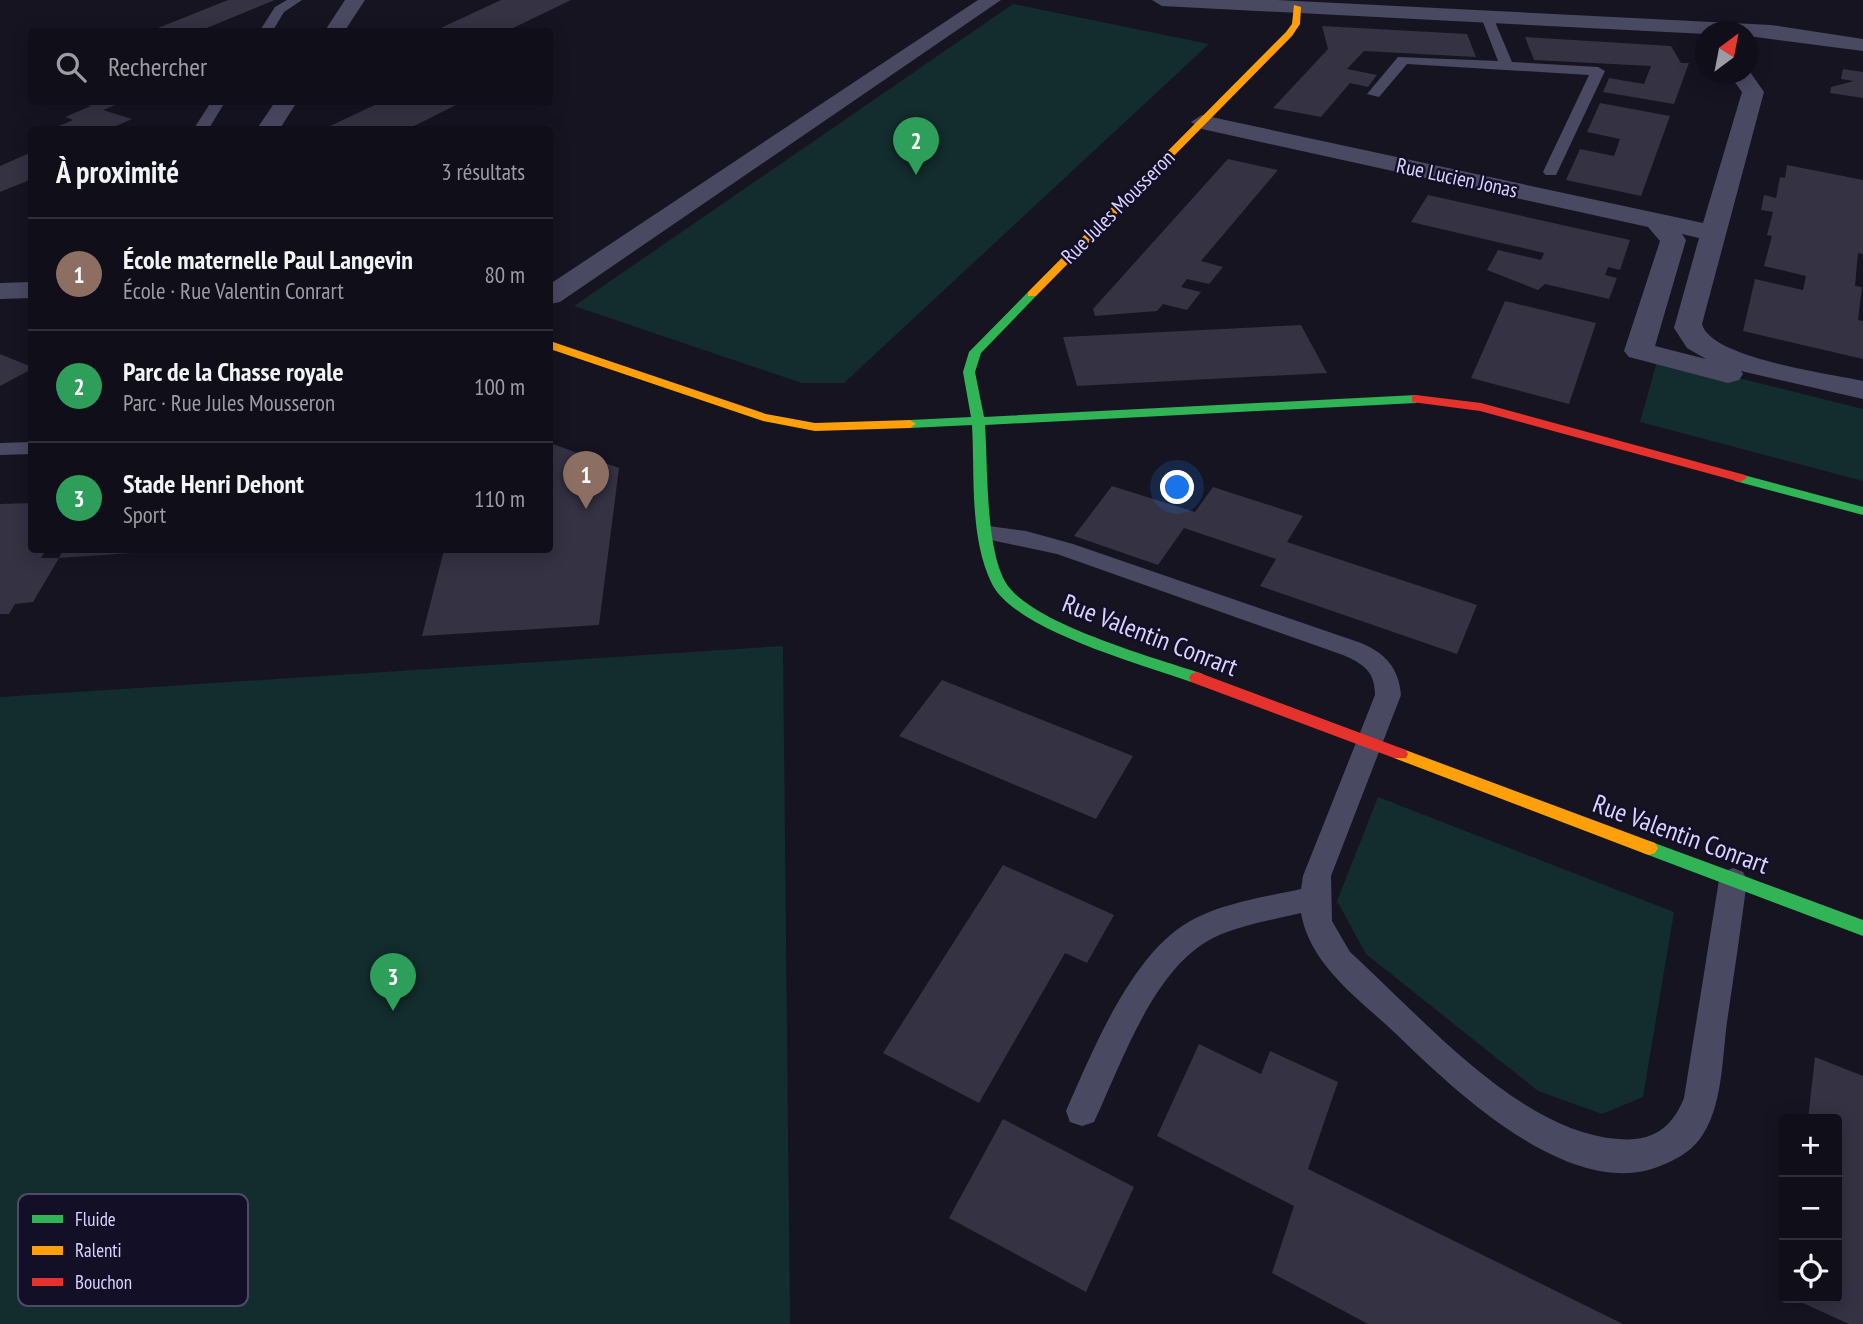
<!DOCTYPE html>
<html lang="fr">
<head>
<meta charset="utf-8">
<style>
  body { margin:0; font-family:"PT Sans Narrow",sans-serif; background:#1e1d26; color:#f1f3f6 }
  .controls { position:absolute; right:21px; bottom:21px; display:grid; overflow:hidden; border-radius:7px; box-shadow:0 4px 18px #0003 }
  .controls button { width:63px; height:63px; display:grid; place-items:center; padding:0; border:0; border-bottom:2px solid #302f38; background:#100f19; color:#f1f3f6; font:35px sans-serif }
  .compass { position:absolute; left:1695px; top:21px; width:63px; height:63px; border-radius:50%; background:#100f19; box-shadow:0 4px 18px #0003; rotate:32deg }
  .you { position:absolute; left:1178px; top:488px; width:24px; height:24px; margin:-18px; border:5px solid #fff; border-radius:50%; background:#1a73e8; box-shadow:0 0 0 10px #1a73e833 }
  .badge { display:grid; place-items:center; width:46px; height:46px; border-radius:50%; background:#1a73e8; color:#fff; font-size:23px; font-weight:700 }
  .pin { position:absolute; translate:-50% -58px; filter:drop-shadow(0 2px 4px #0008) }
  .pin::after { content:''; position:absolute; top:37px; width:24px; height:21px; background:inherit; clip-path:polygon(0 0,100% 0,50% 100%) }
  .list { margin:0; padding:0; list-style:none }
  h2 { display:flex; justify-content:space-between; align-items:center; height:91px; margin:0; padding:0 28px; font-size:30px }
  h2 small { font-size:23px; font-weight:400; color:#9c9ca2 }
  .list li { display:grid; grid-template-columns:46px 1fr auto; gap:21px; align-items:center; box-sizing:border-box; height:112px; padding:0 28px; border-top:2px solid #302f38 }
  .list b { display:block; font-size:26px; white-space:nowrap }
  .list p { margin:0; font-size:23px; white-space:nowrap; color:#9c9ca2 }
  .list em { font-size:23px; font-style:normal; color:#9c9ca2 }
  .icon { flex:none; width:38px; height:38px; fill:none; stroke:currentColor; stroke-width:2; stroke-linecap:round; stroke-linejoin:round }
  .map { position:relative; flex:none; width:1863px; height:1324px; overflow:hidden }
  .search { position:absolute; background:#100f19; box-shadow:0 4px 18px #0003; left:28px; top:28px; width:525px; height:77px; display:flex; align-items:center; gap:18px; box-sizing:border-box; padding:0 24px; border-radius:7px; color:#9c9ca2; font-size:26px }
  .panel { position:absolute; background:#100f19; box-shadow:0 4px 18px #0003; left:28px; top:126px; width:525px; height:427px; border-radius:7px }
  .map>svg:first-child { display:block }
  .green { fill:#132c2d }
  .building { fill:#343243 }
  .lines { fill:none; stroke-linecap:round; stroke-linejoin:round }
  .lane { fill:#4a4962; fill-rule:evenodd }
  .street { fill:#4a4962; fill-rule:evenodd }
  .fast { fill:#30b455; fill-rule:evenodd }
  .slow { fill:#ff9f0a; fill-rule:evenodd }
  .jam { fill:#e5322d; fill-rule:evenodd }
  .labels { text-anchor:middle; stroke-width:5; stroke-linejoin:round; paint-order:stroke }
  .far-street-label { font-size:21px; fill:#d9d4ff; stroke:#130f26 }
  .street-label { font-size:26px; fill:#d9d4ff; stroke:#130f26 }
  .key { fill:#130f26; stroke:#4e4a67; stroke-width:2 }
  .key-label { font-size:19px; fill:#d9d4ff }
</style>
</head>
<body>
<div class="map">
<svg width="1863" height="1324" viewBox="0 0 1863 1324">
  <rect width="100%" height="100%" fill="#161421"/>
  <path class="green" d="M 1013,4 L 1209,44 L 844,383 L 802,383 L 574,306 Z
    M 1658,358 L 1863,409 L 1863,481 L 1640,422 Z
    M 783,646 L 790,1324 L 0,1324 L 0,697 Z
    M 1378,797 L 1674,912 L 1643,1097 L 1602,1114 L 1538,1091 L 1366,954 L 1337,901 Z"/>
  <path class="building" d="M 228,0 L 275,0 L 197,32 L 148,32 Z
    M 501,0 L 571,0 L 505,32 L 432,32 Z
    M 1322,26 L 1467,34 L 1476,57 L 1364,51 L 1347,69 L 1377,75 L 1368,87 L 1350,83 L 1321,117 L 1273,108 L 1328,49 Z
    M 1525,37 L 1671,46 L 1681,63 L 1689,63 L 1674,104 L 1603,92 L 1609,78 L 1644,84 L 1651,66 L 1534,60 Z
    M 1843,69 L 1863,72 L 1863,98 L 1830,93 L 1831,87 L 1854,81 L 1841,79 Z
    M 78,102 L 123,102 L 103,110 L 132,119 L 107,130 L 49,130 L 73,120 L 65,117 L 91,106 Z
    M 381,102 L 462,102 L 406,130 L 328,127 Z
    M 1600,103 L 1670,116 L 1641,196 L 1566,180 L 1580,149 L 1614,156 L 1620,139 L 1587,132 Z
    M 32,152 L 32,179 L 0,192 L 0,166 Z
    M 1228,159 L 1278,170 L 1201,261 L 1223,267 L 1209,284 L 1187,279 L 1181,287 L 1201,292 L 1187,310 L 1163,304 L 1157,311 L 1095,316 L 1093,309 Z
    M 1787,165 L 1863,180 L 1863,254 L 1858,253 L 1855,286 L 1862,287 L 1858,320 L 1863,321 L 1863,359 L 1743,331 L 1755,279 L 1803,290 L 1806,276 L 1764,266 L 1772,236 L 1767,235 L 1773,212 L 1761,210 L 1764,195 L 1776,198 L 1780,177 L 1785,178 Z
    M 1428,195 L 1630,240 L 1620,270 L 1608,267 L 1605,275 L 1617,278 L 1609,299 L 1545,284 L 1538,290 L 1487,270 L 1498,250 L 1541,260 L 1544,253 L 1411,222 Z
    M 1505,301 L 1596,323 L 1569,404 L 1471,378 Z
    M 1301,325 L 1327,373 L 1077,386 L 1063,337 Z
    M 0,354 L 32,367 L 32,369 L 0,386 Z
    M 550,443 L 619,468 L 599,625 L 422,636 L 444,550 L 550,550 Z
    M 1112,486 L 1195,512 L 1213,487 L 1303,516 L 1287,542 L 1477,605 L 1457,654 L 1260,586 L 1276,559 L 1184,528 L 1158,565 L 1074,536 Z
    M 32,503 L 32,550 L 46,550 L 41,558 L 59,558 L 33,602 L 15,604 L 9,614 L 0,614 L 0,504 Z
    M 63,550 L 147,550 L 147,552 L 59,558 Z
    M 942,680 L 1133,756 L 1096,819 L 899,736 Z
    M 1003,865 L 1114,915 L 1087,963 L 1065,953 L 979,1103 L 883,1053 Z
    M 1199,1044 L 1261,1074 L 1270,1051 L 1338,1082 L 1308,1169 L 1623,1324 L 1368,1324 L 1272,1273 L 1294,1206 L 1157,1136 Z
    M 1815,1057 L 1863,1076 L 1863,1324 L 1849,1324 L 1792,1298 L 1837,1298 L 1837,1119 L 1808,1119 Z
    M 1003,1119 L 1134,1187 L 1086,1292 L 949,1218 Z"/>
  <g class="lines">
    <path class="lane" d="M 287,0 L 302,0 L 284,12 L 272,32 L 259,32 L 275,7 Z
      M 1487,13 L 1493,17 L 1512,62 L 1598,67 L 1605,71 L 1556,175 L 1546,175 L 1543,172 L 1589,75 L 1407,64 L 1379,97 L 1367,94 L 1398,57 L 1498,61 L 1481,17 Z
      M 211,102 L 225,102 L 208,130 L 193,130 Z
      M 32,442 L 32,454 L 0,455 L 0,443 Z
      M 989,526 L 1026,531 L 1073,544 L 1361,643 C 1385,653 1399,668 1401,695 L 1331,876 L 1332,921 L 1350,952 C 1421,1016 1519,1132 1618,1139 C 1651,1142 1672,1129 1684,1098 L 1719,880 L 1723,872 L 1733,868 L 1743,872 L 1747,880 C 1741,927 1734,975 1727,1022 C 1722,1058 1723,1109 1699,1140 C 1689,1153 1675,1160 1660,1166 C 1570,1203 1452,1088 1394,1032 C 1358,998 1310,965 1301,913 C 1272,920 1240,925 1213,938 C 1153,968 1121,1065 1094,1122 L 1082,1126 L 1070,1122 L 1066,1111 C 1091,1054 1127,966 1178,929 C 1212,904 1261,898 1301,889 L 1303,876 L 1375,695 C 1375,672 1364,664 1343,655 L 1057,554 L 981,538 L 978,533 L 981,528 Z"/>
    <path class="street" d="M 345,0 L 365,0 L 344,32 L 324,32 Z
      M 978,0 L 1001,0 L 560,302 L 550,304 L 550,284 Z
      M 1152,0 L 1277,0 L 1771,25 L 1863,39 L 1863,51 L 1748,36 L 1748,32 L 1706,34 L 1162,6 Z
      M 1748,69 L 1764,92 L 1702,324 C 1710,358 1831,374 1863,381 L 1863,399 L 1741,371 L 1743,374 L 1739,380 L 1728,383 L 1629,357 L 1624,351 L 1660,241 L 1648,227 L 1202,129 L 1191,122 L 1202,115 L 1703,223 L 1742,92 L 1729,74 L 1748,74 ZM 1682,234 L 1699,238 L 1674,328 L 1687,348 L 1706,359 L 1655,346 L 1686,240 Z
      M 275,102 L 297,102 L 279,130 L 256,130 Z
      M 32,282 L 32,298 L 0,299 L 0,283 Z"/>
    <path class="fast" d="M 1032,291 L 1036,292 L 1036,296 L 981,353 L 975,372 L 984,417 L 1416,395 L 1422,399 L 1416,403 L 985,425 C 988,467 985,547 1006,583 C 1031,624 1156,658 1203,674 L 1205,678 L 1203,682 L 1191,682 C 1143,665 1015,630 992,584 C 969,537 975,476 972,425 L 910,428 L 904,424 L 910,420 L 971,417 L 963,372 L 969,352 L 1028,292 Z
      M 1740,474 L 1863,507 L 1863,515 L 1735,481 L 1733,478 Z
      M 1649,841 L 1863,920 L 1863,936 L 1643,853 L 1640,848 L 1643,843 Z"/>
    <path class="slow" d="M 1294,5 L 1301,7 L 1300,24 L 1292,36 L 1036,296 L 1028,296 L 1028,292 L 1286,32 L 1292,24 Z
      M 550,341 L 766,414 L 815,423 L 910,420 L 916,424 L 910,428 L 815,431 L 763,421 L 550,349 Z
      M 1400,748 L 1655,843 L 1658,848 L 1655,853 L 1649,855 L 1643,853 L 1394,758 L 1392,754 L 1394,750 Z"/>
    <path class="jam" d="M 1416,395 L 1481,403 L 1745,475 L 1747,478 L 1740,482 L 1480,411 L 1412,402 L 1412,396 Z
      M 1197,672 L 1406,750 L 1408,754 L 1406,758 L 1394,758 L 1191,682 L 1189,678 L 1191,674 Z"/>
  </g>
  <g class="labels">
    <g class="far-street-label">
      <text transform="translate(1457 178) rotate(12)" y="7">Rue Lucien Jonas</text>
      <text transform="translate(1118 207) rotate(-45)" y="7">Rue Jules Mousseron</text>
    </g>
    <g class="street-label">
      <text transform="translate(1150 635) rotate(21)" y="9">Rue Valentin Conrart</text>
      <text transform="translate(1681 834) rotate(20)" y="9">Rue Valentin Conrart</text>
    </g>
  </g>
  <rect x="18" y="1194" width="230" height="112" rx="10" class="key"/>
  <rect x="32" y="1215" width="31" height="8" fill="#30b455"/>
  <rect x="32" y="1246" width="31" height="9" fill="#ff9f0a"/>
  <rect x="32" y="1278" width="31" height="8" fill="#e5322d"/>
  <g class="key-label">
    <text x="75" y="1226">Fluide</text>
    <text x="75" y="1257">Ralenti</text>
    <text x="75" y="1289">Bouchon</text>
  </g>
</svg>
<div class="controls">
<button>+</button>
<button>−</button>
<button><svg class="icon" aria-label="locate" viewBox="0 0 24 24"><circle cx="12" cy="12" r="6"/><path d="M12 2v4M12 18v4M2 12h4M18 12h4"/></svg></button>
</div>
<svg class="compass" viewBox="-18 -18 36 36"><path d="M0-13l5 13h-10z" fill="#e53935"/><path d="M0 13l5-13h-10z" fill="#9c9ca2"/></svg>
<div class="you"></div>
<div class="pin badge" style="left:586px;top:509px;background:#8d6e63">1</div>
<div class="pin badge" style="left:916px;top:175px;background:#2e9e5b">2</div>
<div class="pin badge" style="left:393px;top:1011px;background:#2e9e5b">3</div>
<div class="search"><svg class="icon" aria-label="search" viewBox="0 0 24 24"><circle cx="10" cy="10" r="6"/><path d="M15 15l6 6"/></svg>Rechercher</div>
<section class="panel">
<h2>À proximité<small>3 résultats</small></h2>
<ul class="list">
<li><span class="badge" style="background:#8d6e63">1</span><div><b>École maternelle Paul Langevin</b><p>École · Rue Valentin Conrart</p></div><em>80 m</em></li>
<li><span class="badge" style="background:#2e9e5b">2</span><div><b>Parc de la Chasse royale</b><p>Parc · Rue Jules Mousseron</p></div><em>100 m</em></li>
<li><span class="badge" style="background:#2e9e5b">3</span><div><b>Stade Henri Dehont</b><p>Sport</p></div><em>110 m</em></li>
</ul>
</section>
</div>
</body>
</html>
